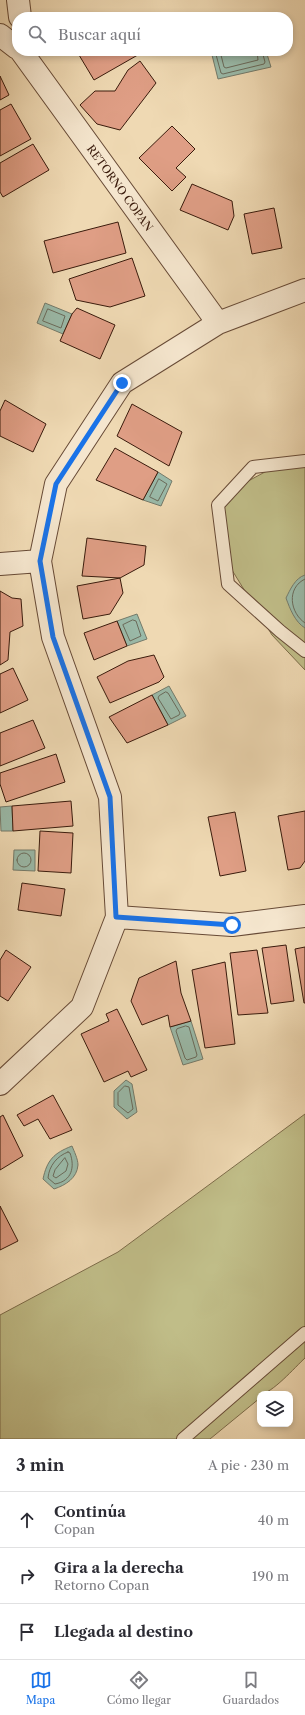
<!DOCTYPE html>
<html lang="es">
<head>
<meta charset="utf-8">
<style>
  body { margin:0; font-family:"Libre Caslon Text",serif; background:#f2f2f3; color:#2b2b33 }
  .controls { position:absolute; right:12px; bottom:12px; display:grid; overflow:hidden; border-radius:8px; box-shadow:0 2px 6px #0003 }
  .controls button { width:36px; height:36px; display:grid; place-items:center; padding:0; border:0; border-bottom:1px solid #e1e1e2; background:#fff; color:#2b2b33; font:20px sans-serif }
  .stop { position:absolute; width:12px; height:12px; margin:-9px; border:3px solid #1a73e8; border-radius:50%; background:#fff }
  .stop.end { background:#1a73e8; border-color:#fff; box-shadow:0 1px 4px #0008 }
  .list { margin:0; padding:0; list-style:none }
  h2 { display:flex; justify-content:space-between; align-items:center; height:52px; margin:0; padding:0 16px; font-size:17px }
  h2 small { font-size:13px; font-weight:400; color:#7c7c81 }
  .list li { display:grid; grid-template-columns:26px 1fr auto; gap:12px; align-items:center; box-sizing:border-box; height:56px; padding:0 16px; border-top:1px solid #e1e1e2 }
  .list b { display:block; font-size:15px; white-space:nowrap }
  .list p { margin:0; font-size:13px; white-space:nowrap; color:#7c7c81 }
  .list em { font-size:13px; font-style:normal; color:#7c7c81 }
  .icon { flex:none; width:22px; height:22px; fill:none; stroke:currentColor; stroke-width:2; stroke-linecap:round; stroke-linejoin:round }
  .map { position:relative; flex:none; width:305px; height:1439px; overflow:hidden }
  .search { position:absolute; background:#fff; box-shadow:0 2px 6px #0003; left:12px; right:12px; top:12px; height:44px; display:flex; align-items:center; gap:10px; box-sizing:border-box; padding:0 14px; border-radius:16px; color:#7c7c81; font-size:15px }
  .sheet { height:220px; background:#fff }
  nav { display:flex; justify-content:space-around; align-items:center; box-sizing:border-box; height:56px; border-top:1px solid #e1e1e2; background:#fff; font-size:11px; color:#7c7c81 }
  nav a { display:grid; justify-items:center; gap:2px }
  nav .on { color:#1a73e8 }
  .map>svg:first-child { display:block }
  .green { fill:#c0bd88; stroke:#7d6c4a }
  .water { fill:#9abaa9; stroke:#747a6a }
  .lines { fill:none; stroke-linecap:round; stroke-linejoin:round }
  .shore { stroke:#6a6a5a; stroke-width:1 }
  .building { fill:#df9e85; stroke:#3a1b0c }
  .lane-casing { stroke:#674a36; stroke-width:14 }
  .street-casing { stroke:#674a36; stroke-width:24 }
  .lane { stroke:#f5e6ce; stroke-width:12 }
  .street { stroke:#f5e6ce; stroke-width:22 }
  .route { stroke:#1a73e8; stroke-width:5 }
  .labels { text-anchor:middle; stroke-width:3.5; stroke-linejoin:round; paint-order:stroke }
  .street-label { font-size:11px; fill:#3a1b0c; stroke:#f5e6ce }
</style>
</head>
<body>
<div class="map">
<svg width="305" height="1439" viewBox="0 0 305 1439">
  <rect width="100%" height="100%" fill="#efd9b3"/>
  <filter id="stains"><feTurbulence type="fractalNoise" baseFrequency=".005" numOctaves="4"/><feColorMatrix values="0 0 0 0 .2 0 0 0 0 .09 0 0 0 0 .02 0 0 0 .5 -.17"/></filter>
  <radialGradient id="worn" r=".72"><stop offset=".6" stop-color="#630" stop-opacity="0"/><stop offset="1" stop-color="#630" stop-opacity=".3"/></radialGradient>
  <path class="green" d="M 305,458 L 305,670 L 272,635 L 219,549 L 226,493 L 289,459 Z
    M 305,1114 L 305,1358 C 295,1367 272,1394 260,1394 L 260,1398 L 210,1439 L 0,1439 L 0,1315 L 118,1252 Z"/>
  <path class="water" d="M 211,51 L 266,51 L 271,67 L 218,79 Z
    M 45,303 L 72,314 L 63,334 L 37,323 Z
    M 158,472 L 172,481 L 161,506 L 143,500 Z
    M 305,575 L 305,628 C 295,622 290,609 286,598 C 290,590 295,578 305,575 Z
    M 137,614 L 147,639 L 127,646 L 117,621 Z
    M 169,686 L 186,716 L 168,725 L 152,695 Z
    M 12,806 L 13,831 L 1,831 L 0,807 Z
    M 14,850 L 35,850 L 35,871 L 13,870 Z
    M 191,1021 L 203,1059 L 183,1065 L 170,1027 Z
    M 126,1080 L 132,1084 L 137,1112 L 127,1119 L 114,1107 L 114,1091 Z
    M 72,1146 C 74,1151 78,1159 78,1165 C 77,1178 66,1185 54,1189 L 43,1179 C 47,1160 54,1153 72,1146 Z"/>
  <g class="lines">
    <path class="shore" d="M 215,51 L 221,73 L 223,74 L 264,64 L 265,62 L 262,51
      M 220,51 L 224,67 L 226,68 L 258,60 L 257,51
      M 48,309 L 65,316 L 61,328 L 43,321 Z
      M 159,479 L 167,484 L 158,501 L 150,497 Z
      M 305,579 C 286,588 290,613 305,623
      M 133,620 L 136,621 L 141,636 L 130,641 L 123,625 Z
      M 166,692 L 168,693 L 180,713 L 179,715 L 171,719 L 158,698 L 159,696 Z
      M17 860a7 7 0 1 1 14 0a7 7 0 1 1-14 0Z
      M 186,1026 L 189,1027 L 197,1055 L 196,1057 L 187,1060 L 185,1058 L 176,1031 L 177,1029 Z
      M 125,1086 L 129,1087 L 133,1109 L 128,1113 L 118,1105 L 118,1093 Z
      M 68,1152 L 70,1153 C 75,1167 72,1181 55,1184 L 48,1178 C 49,1166 57,1156 68,1152 Z
      M 65,1158 L 68,1164 L 66,1171 L 56,1178 L 53,1176 L 55,1170 Z"/>
  </g>
  <path class="building" d="M 86,51 L 143,51 L 143,52 L 94,80 L 79,55 Z
    M 140,61 L 156,83 L 120,130 L 97,124 L 80,105 L 95,91 L 115,91 L 128,70 Z
    M 0,76 L 9,95 L 0,100 Z
    M 11,104 L 31,139 L 0,156 L 0,110 Z
    M 172,126 L 195,149 L 176,168 L 186,177 L 172,191 L 139,158 Z
    M 33,144 L 49,170 L 3,197 L 0,192 L 0,163 Z
    M 192,184 L 232,201 L 234,216 L 228,230 L 180,210 Z
    M 274,208 L 282,248 L 252,254 L 244,214 Z
    M 118,222 L 126,253 L 53,273 L 44,241 Z
    M 132,258 L 145,296 L 110,307 L 76,300 L 69,279 Z
    M 77,308 L 115,325 L 100,359 L 60,341 L 72,314 Z
    M 5,400 L 46,424 L 33,452 L 0,436 L 0,411 Z
    M 132,404 L 182,432 L 169,466 L 117,436 Z
    M 115,448 L 158,472 L 143,500 L 96,480 Z
    M 87,538 L 146,546 L 144,565 L 120,578 L 82,576 Z
    M 120,578 L 123,593 L 110,614 L 83,619 L 77,586 Z
    M 0,591 L 12,598 L 21,599 L 23,626 L 10,632 L 8,660 L 0,665 Z
    M 117,621 L 127,646 L 94,660 L 84,633 Z
    M 154,655 L 164,677 L 159,682 L 110,703 L 97,677 L 128,661 Z
    M 13,668 L 28,700 L 0,713 L 0,674 Z
    M 152,695 L 168,725 L 127,743 L 109,717 Z
    M 33,720 L 45,748 L 0,766 L 0,733 Z
    M 56,754 L 65,782 L 6,802 L 0,784 L 0,773 Z
    M 71,801 L 73,826 L 13,831 L 12,806 Z
    M 305,811 L 305,861 L 300,868 L 288,870 L 278,816 Z
    M 235,812 L 246,871 L 220,876 L 208,817 Z
    M 40,831 L 73,833 L 71,873 L 38,871 Z
    M 22,883 L 65,889 L 61,916 L 18,910 Z
    M 286,945 L 294,1001 L 271,1004 L 262,948 Z
    M 305,947 L 305,1003 L 304,1003 L 295,949 Z
    M 6,950 L 31,967 L 8,1001 L 0,996 L 0,960 Z
    M 257,950 L 268,1013 L 238,1015 L 230,953 Z
    M 176,961 L 181,993 L 191,1021 L 170,1027 L 168,1015 L 142,1025 L 131,1001 L 139,978 Z
    M 225,962 L 235,1044 L 205,1048 L 192,970 Z
    M 117,1009 L 147,1070 L 131,1077 L 128,1071 L 104,1082 L 81,1034 L 109,1021 L 106,1014 Z
    M 53,1095 L 72,1130 L 50,1139 L 38,1119 L 24,1126 L 17,1115 Z
    M 3,1115 L 23,1156 L 0,1170 L 0,1117 Z
    M 0,1206 L 18,1241 L 0,1250 Z"/>
  <g class="lines">
    <g class="lane-casing">
      <path id="lane" d="M 305,461 L 253,467 L 218,505 L 228,584 L 280,631 L 305,651
        M 183,1439 L 305,1333"/>
    </g>
    <g class="street-casing">
      <path id="street" d="M 18,0 L 20,17
        M 0,35 L 17,48
        M 21,51 L 218,323
        M 0,564 L 40,561
        M 117,917 L 232,925 L 305,916
        M 0,1084 L 82,1007 L 117,917 L 110,797 L 53,637 L 40,561 L 56,484 L 122,383 L 218,323 L 305,290"/>
    </g>
    <use href="#lane" class="lane"/>
    <use href="#street" class="street"/>
  </g>
  <g class="lines">
    <path class="route" d="M 122,383 L 56,484 L 40,561 L 53,637 L 110,797 L 116,917 L 232,925"/>
  </g>
  <g class="labels">
    <g class="street-label">
      <text transform="translate(120 188) rotate(54)" y="4">RETORNO COPAN</text>
    </g>
  </g>
  <rect width="100%" height="100%" filter="url(#stains)"/>
  <rect width="100%" height="100%" fill="url(#worn)"/>
</svg>
<div class="controls">
<button><svg class="icon" aria-label="layers" viewBox="0 0 24 24"><path d="M12 4l9 5-9 5-9-5zM3 14l9 5 9-5"/></svg></button>
</div>
<div class="stop" style="left:232px;top:925px"></div>
<div class="stop end" style="left:122px;top:383px"></div>
<div class="search"><svg class="icon" aria-label="search" viewBox="0 0 24 24"><circle cx="10" cy="10" r="6"/><path d="M15 15l6 6"/></svg>Buscar aquí</div>
</div>
<section class="sheet">
<h2>3 min<small>A pie · 230 m</small></h2>
<ul class="list">
<li><svg class="icon" aria-label="ahead" viewBox="0 0 24 24"><path d="M12 20V5M6 11l6-6 6 6"/></svg><div><b>Continúa</b><p>Copan</p></div><em>40 m</em></li>
<li><svg class="icon" aria-label="right" viewBox="0 0 24 24"><path d="M7 20v-9h11M14 6l5 5-5 5"/></svg><div><b>Gira a la derecha</b><p>Retorno Copan</p></div><em>190 m</em></li>
<li><svg class="icon" aria-label="arrive" viewBox="0 0 24 24"><path d="M6 21V4h12l-3 4 3 4H6"/></svg><div><b>Llegada al destino</b></div></li>
</ul>
</section>
<nav>
<a class="on"><svg class="icon" aria-label="map" viewBox="0 0 24 24"><path d="M3 6l6-2 6 2 6-2v14l-6 2-6-2-6 2zM9 4v14M15 6v14"/></svg>Mapa</a>
<a><svg class="icon" aria-label="directions" viewBox="0 0 24 24"><path d="M12 3l9 9-9 9-9-9zM9 14v-3h6M13 9l2 2-2 2"/></svg>Cómo llegar</a>
<a><svg class="icon" aria-label="saved" viewBox="0 0 24 24"><path d="M7 4h10v16l-5-4-5 4z"/></svg>Guardados</a>
</nav>
</body>
</html>
